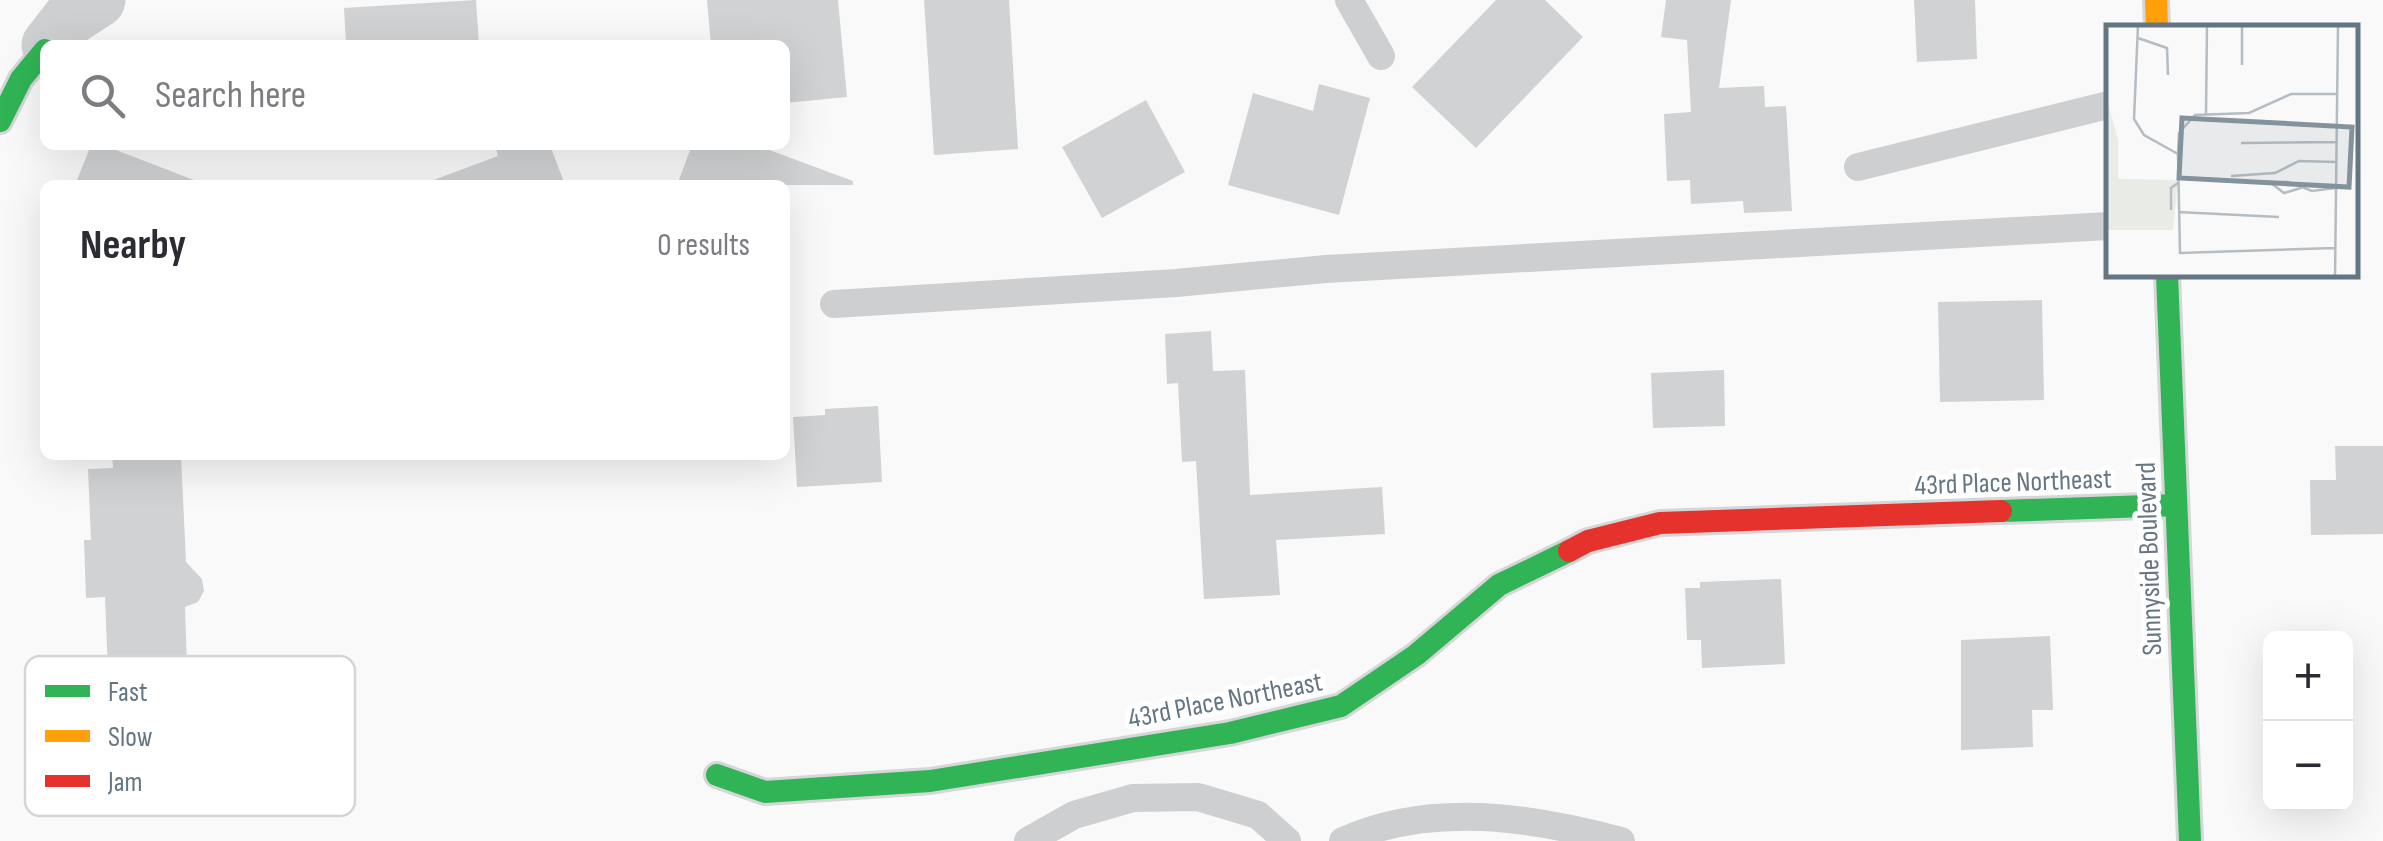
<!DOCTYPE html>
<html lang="en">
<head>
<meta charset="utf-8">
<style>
  body { margin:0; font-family:"Sofia Sans Condensed",sans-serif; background:#f7f7f7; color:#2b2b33 }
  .controls { position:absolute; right:30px; bottom:30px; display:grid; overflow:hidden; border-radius:15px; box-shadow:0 10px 40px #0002 }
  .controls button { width:90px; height:90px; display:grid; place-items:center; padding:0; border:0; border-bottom:2px solid #e1e1e2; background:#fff; color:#2b2b33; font:50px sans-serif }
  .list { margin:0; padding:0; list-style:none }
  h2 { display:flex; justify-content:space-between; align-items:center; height:130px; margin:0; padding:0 40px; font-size:42px }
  h2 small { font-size:32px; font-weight:400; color:#7c7c81 }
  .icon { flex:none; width:55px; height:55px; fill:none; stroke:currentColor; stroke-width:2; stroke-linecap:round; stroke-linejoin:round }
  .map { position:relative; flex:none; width:2383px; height:841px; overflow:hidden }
  .search { position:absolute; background:#fff; box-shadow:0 10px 40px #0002; left:40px; top:40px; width:750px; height:110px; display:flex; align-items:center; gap:25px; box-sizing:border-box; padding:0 35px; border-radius:15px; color:#7c7c81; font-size:38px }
  .panel { position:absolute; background:#fff; box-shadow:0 10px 40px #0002; left:40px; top:180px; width:750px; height:280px; border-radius:15px }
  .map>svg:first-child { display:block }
  .building { fill:#d0d2d3 }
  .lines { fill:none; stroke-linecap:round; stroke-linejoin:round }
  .fast-casing { stroke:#d5d6d7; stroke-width:28 }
  .slow-casing { stroke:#d5d6d7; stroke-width:28 }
  .jam-casing { stroke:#d5d6d7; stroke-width:28 }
  .lane { stroke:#cecfd0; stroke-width:28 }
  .street { stroke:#cecfd0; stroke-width:55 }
  .fast { stroke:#30b455; stroke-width:22 }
  .slow { stroke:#ff9f0a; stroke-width:22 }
  .jam { stroke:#e5322d; stroke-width:22 }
  .labels { text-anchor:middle; stroke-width:10; stroke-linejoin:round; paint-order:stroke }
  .street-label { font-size:28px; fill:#657683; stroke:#fff }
  .inset-road { fill:none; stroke:#b5bdc3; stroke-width:2.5 }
  .view { fill:#84929c; fill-opacity:0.15; stroke:#84929c; stroke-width:5 }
  .inset-edge { fill:none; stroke:#657683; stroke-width:5 }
  .key { fill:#fff; stroke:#d1d6da; stroke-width:2.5 }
  .key-label { font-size:28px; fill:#657683 }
</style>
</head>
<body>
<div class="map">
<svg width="2383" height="841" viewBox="0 0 2383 841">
  <rect width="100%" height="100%" fill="#f9f9f9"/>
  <path class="building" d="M 476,0 L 479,45 L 346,45 L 344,8 Z
    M 707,0 L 838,0 L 847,97 L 785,103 L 785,45 L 711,45 Z
    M 924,0 L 1009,0 L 1018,149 L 934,155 Z
    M 1496,0 L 1545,0 L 1583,37 L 1476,148 L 1412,87 Z
    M 1666,0 L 1731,0 L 1719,88 L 1764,86 L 1765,107 L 1786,106 L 1792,211 L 1744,213 L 1743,201 L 1691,204 L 1690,180 L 1667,181 L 1664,114 L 1691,112 L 1687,40 L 1661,37 Z
    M 1914,0 L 1975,0 L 1977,59 L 1917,62 Z
    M 1319,84 L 1370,98 L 1339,215 L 1228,185 L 1253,93 L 1313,111 Z
    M 1146,100 L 1185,172 L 1102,218 L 1062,147 Z
    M 91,145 L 103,145 L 199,182 L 199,185 L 75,185 Z
    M 495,145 L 550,145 L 565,185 L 431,185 L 431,181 L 498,156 Z
    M 692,145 L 756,145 L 853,181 L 853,185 L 677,185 Z
    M 2042,300 L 2044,400 L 1940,402 L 1938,302 Z
    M 1211,331 L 1213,371 L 1245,370 L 1250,495 L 1382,487 L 1385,534 L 1276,540 L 1280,595 L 1204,599 L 1196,461 L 1182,462 L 1178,383 L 1167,384 L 1165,334 Z
    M 1724,370 L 1725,426 L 1653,428 L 1651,373 Z
    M 878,406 L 882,482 L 797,487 L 793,417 L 825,415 L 825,409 Z
    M 2335,446 L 2383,446 L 2383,534 L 2311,535 L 2310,480 L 2336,480 Z
    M 112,455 L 181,455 L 186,562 L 202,579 L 204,591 L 198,602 L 185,607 L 188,695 L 200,695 L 202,749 L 156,750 L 157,809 L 70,812 L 67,699 L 109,698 L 105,597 L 86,598 L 84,540 L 91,540 L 88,469 L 113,468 Z
    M 1781,579 L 1785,664 L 1702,668 L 1701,640 L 1687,640 L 1685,588 L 1700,588 L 1700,582 Z
    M 2050,636 L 2053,710 L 2032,710 L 2033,747 L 1961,750 L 1961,640 Z"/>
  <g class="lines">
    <g class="fast-casing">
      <path id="fast" d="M 0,121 L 21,79 L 45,50
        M 2167,275 L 2190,841
        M 2001,511 L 2176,505
        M 717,775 L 765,792 L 930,781 L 1230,733 L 1341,706 L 1416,655 L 1499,585 L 1569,551"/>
    </g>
    <g class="slow-casing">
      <path id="slow" d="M 2156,0 L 2157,28"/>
    </g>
    <g class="jam-casing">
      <path id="jam" d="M 1569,551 L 1588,541 L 1660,523 L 2001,511"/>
    </g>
    <path class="lane" d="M 1349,0 L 1381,56
      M 1858,167 L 2108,105
      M 834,304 L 1176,283 L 1326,269 L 2108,226
      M 1028,841 L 1074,815 L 1133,798 L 1198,797 L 1258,815 L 1287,841
      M 1343,841 C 1431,801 1531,817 1621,841"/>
    <path class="street" d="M 49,45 L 70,18 L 98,0"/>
    <use href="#fast" class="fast"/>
    <use href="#slow" class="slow"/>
    <use href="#jam" class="jam"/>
  </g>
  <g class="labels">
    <g class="street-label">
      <text transform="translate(2013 481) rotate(-2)" y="10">43rd Place Northeast</text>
      <text transform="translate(2148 559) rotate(-92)" y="10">Sunnyside Boulevard</text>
      <text transform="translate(1225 699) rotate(-11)" y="10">43rd Place Northeast</text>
    </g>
  </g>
  <g transform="translate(2106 25)">
    <rect width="252" height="252" fill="#f9f9f9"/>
    <path d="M 0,70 L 12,116 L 12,154 L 72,155 L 67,205 L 0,205 Z" fill="#e8ebe6"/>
    <path class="inset-road" d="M 32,0 L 28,94 L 38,110 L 72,129M 32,13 L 61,23 L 62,50M 136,40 L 136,0M 100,89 L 101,0M 135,118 L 230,117M 125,151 L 169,148 L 193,136 L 230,137M 146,157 L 182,157 L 206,166 L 229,163M 165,158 L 178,168 L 195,163M 65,185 L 65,163 L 72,158M 72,187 L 173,192M 229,223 L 74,228 L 72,129 L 73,108 L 89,90 L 143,88 L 185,69 L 231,69M 229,252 L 232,0"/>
    <path class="view" d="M 76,93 L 246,102 L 243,162 L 73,153 Z"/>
    <rect width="252" height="252" class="inset-edge"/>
  </g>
  <rect x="25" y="656" width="330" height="160" rx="15" class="key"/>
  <rect x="45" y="685" width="45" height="12" fill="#30b455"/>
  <rect x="45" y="730" width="45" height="12" fill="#ff9f0a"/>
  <rect x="45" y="775" width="45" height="12" fill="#e5322d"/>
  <g class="key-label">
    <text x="108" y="701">Fast</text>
    <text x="108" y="746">Slow</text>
    <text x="108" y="791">Jam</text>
  </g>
</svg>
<div class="controls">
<button>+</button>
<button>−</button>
</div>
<div class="search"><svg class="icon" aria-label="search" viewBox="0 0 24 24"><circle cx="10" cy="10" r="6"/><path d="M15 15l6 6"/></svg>Search here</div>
<section class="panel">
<h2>Nearby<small>0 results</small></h2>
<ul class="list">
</ul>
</section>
</div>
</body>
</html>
